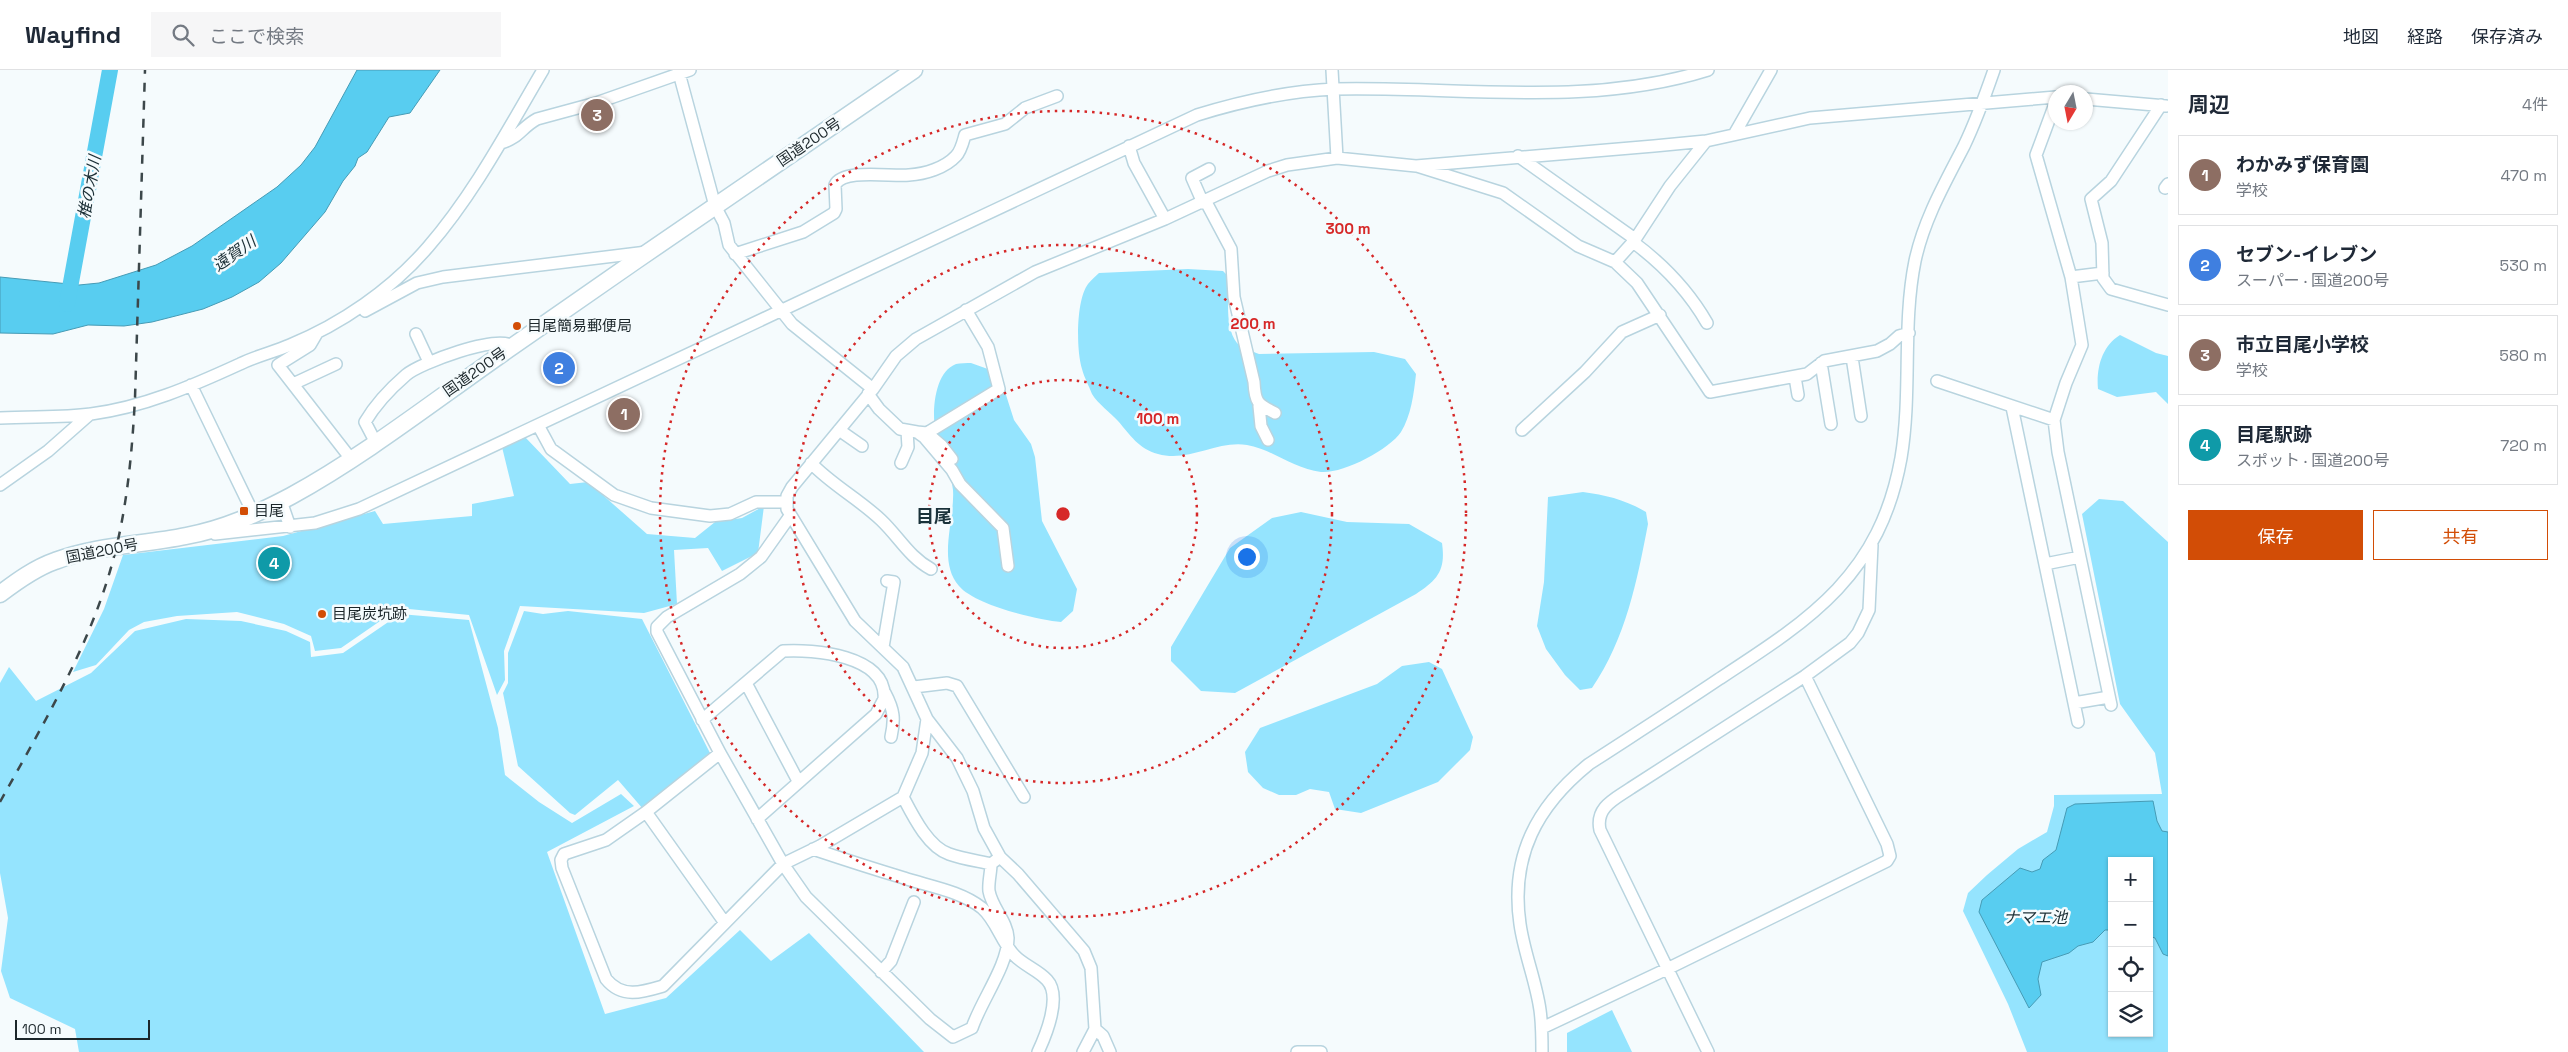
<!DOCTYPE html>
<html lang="ja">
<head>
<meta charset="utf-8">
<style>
  body { margin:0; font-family:"Space Grotesk","Noto Sans JP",sans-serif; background:#f6f6f7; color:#1f2937 }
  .controls { position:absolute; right:15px; bottom:15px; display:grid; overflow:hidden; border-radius:0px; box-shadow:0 1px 4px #0004 }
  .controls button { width:45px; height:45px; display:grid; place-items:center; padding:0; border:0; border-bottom:1px solid #e0e1e3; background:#fff; color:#1f2937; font:25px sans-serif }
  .compass { position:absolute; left:2048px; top:15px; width:45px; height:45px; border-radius:50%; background:#fff; box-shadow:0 1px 4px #0004; rotate:190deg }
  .scale { position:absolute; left:15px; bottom:12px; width:135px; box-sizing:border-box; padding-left:5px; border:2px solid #1c272b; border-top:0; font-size:14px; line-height:18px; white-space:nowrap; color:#1c272b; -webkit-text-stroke:4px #f5fbfd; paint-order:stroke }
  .you { position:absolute; left:1246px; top:486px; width:18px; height:18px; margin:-12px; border:4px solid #fff; border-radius:50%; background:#1a73e8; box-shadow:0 0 0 8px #1a73e833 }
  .badge { display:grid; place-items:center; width:32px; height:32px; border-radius:50%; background:#d24d06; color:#fff; font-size:16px; font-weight:700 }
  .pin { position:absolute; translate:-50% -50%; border:2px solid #fff; box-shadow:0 1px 5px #0006 }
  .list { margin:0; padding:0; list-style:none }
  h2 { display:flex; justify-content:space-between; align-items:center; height:65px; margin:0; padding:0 20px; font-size:21px }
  h2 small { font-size:16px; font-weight:400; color:#747a83 }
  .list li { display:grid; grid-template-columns:32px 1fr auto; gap:15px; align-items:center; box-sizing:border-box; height:80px; margin:0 10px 10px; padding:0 10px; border:1px solid #e0e1e3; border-radius:0px }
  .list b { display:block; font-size:19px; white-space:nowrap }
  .list p { margin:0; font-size:16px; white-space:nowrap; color:#747a83 }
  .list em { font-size:16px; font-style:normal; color:#747a83 }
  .actions { display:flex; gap:10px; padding:15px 20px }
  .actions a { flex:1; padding:11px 0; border:1px solid #d24d06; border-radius:0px; text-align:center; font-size:18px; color:#d24d06 }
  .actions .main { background:#d24d06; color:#fff }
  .icon { flex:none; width:28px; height:28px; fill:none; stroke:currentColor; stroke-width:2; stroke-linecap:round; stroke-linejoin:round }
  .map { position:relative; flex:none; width:2168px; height:982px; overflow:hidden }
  header { display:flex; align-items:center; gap:30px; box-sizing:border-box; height:70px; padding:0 25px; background:#fff; border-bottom:1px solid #e0e1e3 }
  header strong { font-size:24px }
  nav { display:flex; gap:28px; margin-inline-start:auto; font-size:18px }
  .search { width:350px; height:45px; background:#f6f6f7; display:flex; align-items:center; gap:12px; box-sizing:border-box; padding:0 18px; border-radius:0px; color:#747a83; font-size:19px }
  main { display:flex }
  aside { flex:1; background:#fff }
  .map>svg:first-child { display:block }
  .green { fill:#95e4fe; fill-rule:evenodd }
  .water { fill:#58cdf0; stroke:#469bb5 }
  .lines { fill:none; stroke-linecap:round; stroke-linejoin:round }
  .river { stroke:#58cdf0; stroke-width:16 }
  .minor-casing { stroke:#b8d4df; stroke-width:14 }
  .highway-casing { stroke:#b8d4df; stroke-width:19 }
  .minor { stroke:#fff; stroke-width:11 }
  .highway { stroke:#fff; stroke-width:16 }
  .rail { stroke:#3c474a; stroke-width:2.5; stroke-dasharray:9 9; stroke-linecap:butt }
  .ring { fill:none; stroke:#d62828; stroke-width:2.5; stroke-dasharray:2.5 5 }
  .poi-dot { fill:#d24d06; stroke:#f5fbfd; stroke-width:2 }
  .labels { text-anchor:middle; stroke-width:5; stroke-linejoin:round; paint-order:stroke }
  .street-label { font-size:15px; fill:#1c272b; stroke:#f5fbfd }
  .poi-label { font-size:15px; fill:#1c272b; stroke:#f5fbfd; text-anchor:start }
  .water-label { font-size:16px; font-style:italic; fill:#1b2f36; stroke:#f5fbfd }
  .quarter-label { font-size:18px; font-weight:bold; fill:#1a323a; stroke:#f5fbfd }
  .centre { fill:#d62828; stroke:#f5fbfd; stroke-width:2.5 }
  .ring-label { font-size:15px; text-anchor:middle; font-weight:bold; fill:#d62828; stroke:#f5fbfd; stroke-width:5; stroke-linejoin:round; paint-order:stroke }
</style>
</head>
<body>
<header>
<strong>Wayfind</strong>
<div class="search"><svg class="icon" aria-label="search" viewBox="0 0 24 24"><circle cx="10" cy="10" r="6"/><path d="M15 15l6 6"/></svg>ここで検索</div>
<nav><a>地図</a><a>経路</a><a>保存済み</a></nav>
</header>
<main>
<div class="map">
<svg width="2168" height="982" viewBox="0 0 2168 982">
  <rect width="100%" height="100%" fill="#f5fbfd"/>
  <path class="green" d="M 1188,199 L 1223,201 L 1229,207 C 1229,227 1224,256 1237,273 C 1242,279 1252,281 1259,284 L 1374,282 L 1405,289 L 1416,304 C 1414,323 1411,346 1401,362 C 1389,380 1342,404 1321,402 C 1294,399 1274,380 1247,375 C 1217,370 1188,393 1158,384 C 1139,379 1130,365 1118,351 C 1110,342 1098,334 1092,324 C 1089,316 1084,307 1082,299 C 1076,280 1076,230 1088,214 C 1091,210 1095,207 1099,203 Z
    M 2120,265 L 2156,283 L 2168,286 L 2168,334 L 2156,322 L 2117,327 L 2098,319 C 2096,298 2102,276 2120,265 Z
    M 971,293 L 999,303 L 1014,350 L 1031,374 L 1035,387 L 1042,451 L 1077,519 L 1073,541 L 1061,552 C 1037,550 975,535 959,516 C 937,491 955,450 953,420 C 951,399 939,380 935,359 C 932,339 935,302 956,294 C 960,293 967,293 971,293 Z
    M 525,367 L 570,414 L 588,412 L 647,464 L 695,468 L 715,452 L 742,448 L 764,436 L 758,483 L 722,501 L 708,478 L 674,480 L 677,534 L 644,543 L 520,536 L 504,581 L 505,610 L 497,625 L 469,545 L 399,538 L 341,578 L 315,581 L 311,566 L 284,554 L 237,542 L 177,546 L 144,552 L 129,560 L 96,595 L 73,602 L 104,539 L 123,485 L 283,466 L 375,441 L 383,454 L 472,446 L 472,434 L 514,426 L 502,377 Z
    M 1583,422 C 1606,425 1626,430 1646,442 L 1648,454 C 1637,511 1626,568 1592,618 L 1580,620 L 1565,605 L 1546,579 L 1537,556 L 1544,512 L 1548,427 Z
    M 2099,429 L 2123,431 L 2168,472 L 2168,982 L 2027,982 L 2008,934 L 1963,841 L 1968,823 L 1987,805 L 2018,779 L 2047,762 L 2054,736 L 2054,725 L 2162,724 L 2155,683 L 2120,634 L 2082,444 ZM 2112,791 L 2149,791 L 2149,963 L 2112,963 Z
    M 1301,442 L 1347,452 L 1409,454 L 1442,473 C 1446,501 1437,510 1416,524 L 1235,623 L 1201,621 L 1171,591 L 1171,577 L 1230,478 L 1272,448 Z
    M 524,541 L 543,544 L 568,541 L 642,549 L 710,683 L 707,688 L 643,739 L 618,710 L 575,745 L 570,743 L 518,696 L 503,623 L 508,613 L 508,583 Z
    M 400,544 L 469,550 L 498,658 L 505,705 L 539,732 L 572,753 L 621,724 L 634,736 L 547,782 L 605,944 L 666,928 L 740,860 L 771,891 L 809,863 L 924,982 L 79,982 L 75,959 L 10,928 L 1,901 L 8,848 L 0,803 L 0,613 L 9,597 L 36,631 L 91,603 L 135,561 L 186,549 L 241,551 L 286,561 L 310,572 L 311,587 L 343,583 Z
    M 1429,592 L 1442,599 L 1473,667 L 1470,680 L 1438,712 L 1361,743 L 1335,739 L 1329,722 L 1310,719 L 1296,725 L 1279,725 L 1263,718 L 1248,702 L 1245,682 L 1260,658 L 1377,614 L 1402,596 Z
    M 1612,940 L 1632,982 L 1567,982 L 1567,963 Z"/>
  <path class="water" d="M 357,0 L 440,0 L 410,43 L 389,47 L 367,82 L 358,88 L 355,96 L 343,111 L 325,142 L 281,193 L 259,212 L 232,227 L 203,239 L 152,252 L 124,256 L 88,255 L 53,264 L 0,263 L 0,207 L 79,215 L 99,213 L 156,195 L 192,176 L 277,117 L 301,95 L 315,77 Z
    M 2153,731 L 2157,751 L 2162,761 L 2168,762 L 2168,886 L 2163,884 L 2155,868 L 2149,866 L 2149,791 L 2112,791 L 2112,860 L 2105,860 L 2093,872 L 2078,876 L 2069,883 L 2042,892 L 2038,909 L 2041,925 L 2029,938 L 1979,842 L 1982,830 L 2020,798 L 2032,802 L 2040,799 L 2043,790 L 2056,780 L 2067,738 L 2075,734 Z"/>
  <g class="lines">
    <path class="river" d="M 67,234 L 110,0"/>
    <g class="minor-casing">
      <path id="minor" d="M 1332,0 L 1337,88
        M 679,3 L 715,136 L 724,153 L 729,175 L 792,254 L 873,319
        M 2086,29 L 2166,36
        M 2056,31 L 2036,85 L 2071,207 L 2082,275 L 2066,313 L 2054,350 L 2058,382 L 2111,635
        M 2161,35 L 2111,111 L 2091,129 L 2102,173 L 2103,208 L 2111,219 L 2168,235
        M 1735,63 L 1771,0
        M 501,73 C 519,68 522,57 537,49 L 596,33 L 690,0
        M 1129,76 L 1134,93 L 1165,149
        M 1518,86 L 1635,169
        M 1417,96 L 1503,123 L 1578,176 L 1615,192 L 1637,213 L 1710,322 L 1807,304 L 1824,291 L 1877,281 L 1890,274 L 1899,266 L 1909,263
        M 2165,118 L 2168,114
        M 1206,132 L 1231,179 L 1234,227 L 1254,312 C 1255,332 1257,334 1275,343
        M 1203,133 L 1192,108 L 1209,99
        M 1633,172 C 1664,195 1688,220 1707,253
        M 735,184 L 803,162 L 834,143 L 836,139 L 835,115 C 843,98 892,107 909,105 C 925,104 945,98 956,86 C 961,81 963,72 965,65 L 1005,54 L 1025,38 L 1057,26
        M 1615,192 L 1634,171 L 1670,116 L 1706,71
        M 2071,207 L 2103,203
        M 365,241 L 417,213 L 443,207 L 647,182
        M 317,263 L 310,275 L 278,295 L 351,389
        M 416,264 L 429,292
        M 1852,287 L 1861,346
        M 1821,293 L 1831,354
        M 1795,307 L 1798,325
        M 1937,311 L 2054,350
        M 293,314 L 336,294
        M 191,315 L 254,445
        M 868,324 L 879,339 L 900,359 L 917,362 L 924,367 L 952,400 L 960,414 L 1003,458 L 1008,496
        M 1259,336 L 1261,356 L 1268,370
        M 2012,337 L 2078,652
        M 0,348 C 30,346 61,348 91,344 C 144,337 192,316 240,294 C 256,286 274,282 290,275 C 341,254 391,220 428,177 C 474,124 507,61 543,0
        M 538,355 L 551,379 L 614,425 L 651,438 L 710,446 L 730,444 L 756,432 L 786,432
        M 839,360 L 862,376
        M 1522,360 L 1585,302 L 1622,262 L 1660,245
        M 917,362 L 927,363 L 999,319 L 988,277 L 966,240
        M 928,364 L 942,376 L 952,389
        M 376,373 L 365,352 C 375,335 391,318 406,305 C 420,293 498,264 512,276
        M 811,393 C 832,415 859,429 881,450 C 899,467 909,487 931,499
        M 901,393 L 908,377 L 907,361
        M 0,415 L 48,381 L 90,344
        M 281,431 L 290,457
        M 790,446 L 761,487 L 740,504 L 667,547 L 657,557 L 657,562 L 720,683 L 783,794 L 806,827 L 930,949 L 953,967 L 972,958 C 981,931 1008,895 1008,868 C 1007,851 992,838 989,821 C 988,813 991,802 991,794 L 1000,787
        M 215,464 L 315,453 L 359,439 L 1197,45 C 1242,31 1288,21 1335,19 C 1460,16 1587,38 1708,0
        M 2045,494 L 2080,487
        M 883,577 L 894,512 L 887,511
        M 746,613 L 798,711
        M 914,617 L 947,613 L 957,616 L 1024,727
        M 885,623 C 894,640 895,649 891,667
        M 2074,633 L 2109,627
        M 702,650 L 783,581 C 812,579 888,585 884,629 L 876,644 L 757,749
        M 720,683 L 646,742 L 606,770 L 564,784 L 561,790 L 562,798 L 606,909 C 622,929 643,922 663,916 L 783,794 L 820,776 L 903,727 L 922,683 L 927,649
        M 903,727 C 913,746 928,777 949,784 C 963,789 978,791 991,794
        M 646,742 L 725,853
        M 813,779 C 843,789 874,799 904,808 C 928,816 961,821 982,838 C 996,850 1001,871 1014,885 C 1023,895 1038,900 1047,910 C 1062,926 1046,965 1038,982
        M 881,902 L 891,891 L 914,832
        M 1542,958 L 1667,899 L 1887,791 L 1890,786 L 1887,774 L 1805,606
        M 1095,959 L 1103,966 L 1110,982
        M 1083,982 L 1095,959 L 1091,898 L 1084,881 L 1018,804 L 1000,787 L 984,758 L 973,721 L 957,688 L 927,649 L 903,597 L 855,551 L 787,439 L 787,426 L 792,417 L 873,319 L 896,286 L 916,269 L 1035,202 L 1165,149 L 1268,101 L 1287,95 L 1337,88 L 1416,96 L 1654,76 L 1706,71 L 1810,48 L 2056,27
        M 1297,982 L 1321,982
        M 1542,982 C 1542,968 1542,954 1540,940 C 1536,911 1524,883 1520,854 C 1510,786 1537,736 1589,694 C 1632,666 1676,638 1719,609 C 1811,549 1880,505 1901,388 C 1912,323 1902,255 1915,191 C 1924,149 1945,113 1964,76 C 1976,51 1985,26 1994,0
        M 1708,982 L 1600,760 C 1595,737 1615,729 1631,718 L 1805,606 L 1850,573 L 1858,563 L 1869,540 L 1872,475"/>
    </g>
    <g class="highway-casing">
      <path id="highway" d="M 0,524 C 17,511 35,498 55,491 C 97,475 143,475 186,466 C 224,459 257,444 291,426 C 369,383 439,327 513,276 C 646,183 780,91 914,0"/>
    </g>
    <use href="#minor" class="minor"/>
    <use href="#highway" class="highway"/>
    <path class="rail" d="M 0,732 C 42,656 89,578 112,494 C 127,440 132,384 135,328 L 145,0"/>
  </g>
  <g class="ring">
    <circle cx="1063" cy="444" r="134"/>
    <circle cx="1063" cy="444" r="269"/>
    <circle cx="1063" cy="444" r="403"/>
  </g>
  <g class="poi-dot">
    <circle cx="517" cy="256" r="5"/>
    <rect x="239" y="436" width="10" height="10" rx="2.5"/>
    <circle cx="322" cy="544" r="5"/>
  </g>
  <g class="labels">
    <g class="street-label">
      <text transform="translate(809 72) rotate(-34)" y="5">国道200号</text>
      <text transform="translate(475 302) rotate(-35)" y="5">国道200号</text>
      <text transform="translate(102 481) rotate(-11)" y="5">国道200号</text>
    </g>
    <g class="poi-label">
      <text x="527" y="261">目尾簡易郵便局</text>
      <text x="254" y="446">目尾</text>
      <text x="332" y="549">目尾炭坑跡</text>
    </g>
    <g class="water-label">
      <text transform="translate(89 117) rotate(-80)" y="6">椎の木川</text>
      <text transform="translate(234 183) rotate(-35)" y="6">遠賀川</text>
      <text x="2035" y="853">ナマエ池</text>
    </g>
    <g class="quarter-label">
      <text x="934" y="453">目尾</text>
    </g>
  </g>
  <circle cx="1063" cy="444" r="8" class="centre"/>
  <g class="ring-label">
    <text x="1348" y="164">300 m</text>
    <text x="1253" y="259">200 m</text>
    <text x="1158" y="354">100 m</text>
  </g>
</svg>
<div class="controls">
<button>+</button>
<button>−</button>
<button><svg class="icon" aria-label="locate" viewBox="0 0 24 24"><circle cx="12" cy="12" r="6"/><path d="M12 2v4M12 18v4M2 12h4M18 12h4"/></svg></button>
<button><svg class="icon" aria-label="layers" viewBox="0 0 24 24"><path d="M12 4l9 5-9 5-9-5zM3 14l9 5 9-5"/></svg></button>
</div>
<svg class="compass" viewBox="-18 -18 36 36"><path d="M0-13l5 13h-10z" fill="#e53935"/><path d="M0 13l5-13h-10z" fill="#747a83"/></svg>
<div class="scale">100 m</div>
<div class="you"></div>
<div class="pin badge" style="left:624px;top:344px;background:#8d6e63">1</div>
<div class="pin badge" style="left:559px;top:298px;background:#3f7fe0">2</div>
<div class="pin badge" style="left:597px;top:45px;background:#8d6e63">3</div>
<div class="pin badge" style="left:274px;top:493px;background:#0f9aa8">4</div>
</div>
<aside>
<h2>周辺<small>4件</small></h2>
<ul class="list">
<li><span class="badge" style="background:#8d6e63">1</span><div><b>わかみず保育園</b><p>学校</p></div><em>470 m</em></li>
<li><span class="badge" style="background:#3f7fe0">2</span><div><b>セブン-イレブン</b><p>スーパー · 国道200号</p></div><em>530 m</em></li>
<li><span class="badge" style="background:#8d6e63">3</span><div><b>市立目尾小学校</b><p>学校</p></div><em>580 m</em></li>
<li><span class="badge" style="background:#0f9aa8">4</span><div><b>目尾駅跡</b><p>スポット · 国道200号</p></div><em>720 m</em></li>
</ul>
<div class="actions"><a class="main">保存</a><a>共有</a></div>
</aside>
</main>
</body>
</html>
